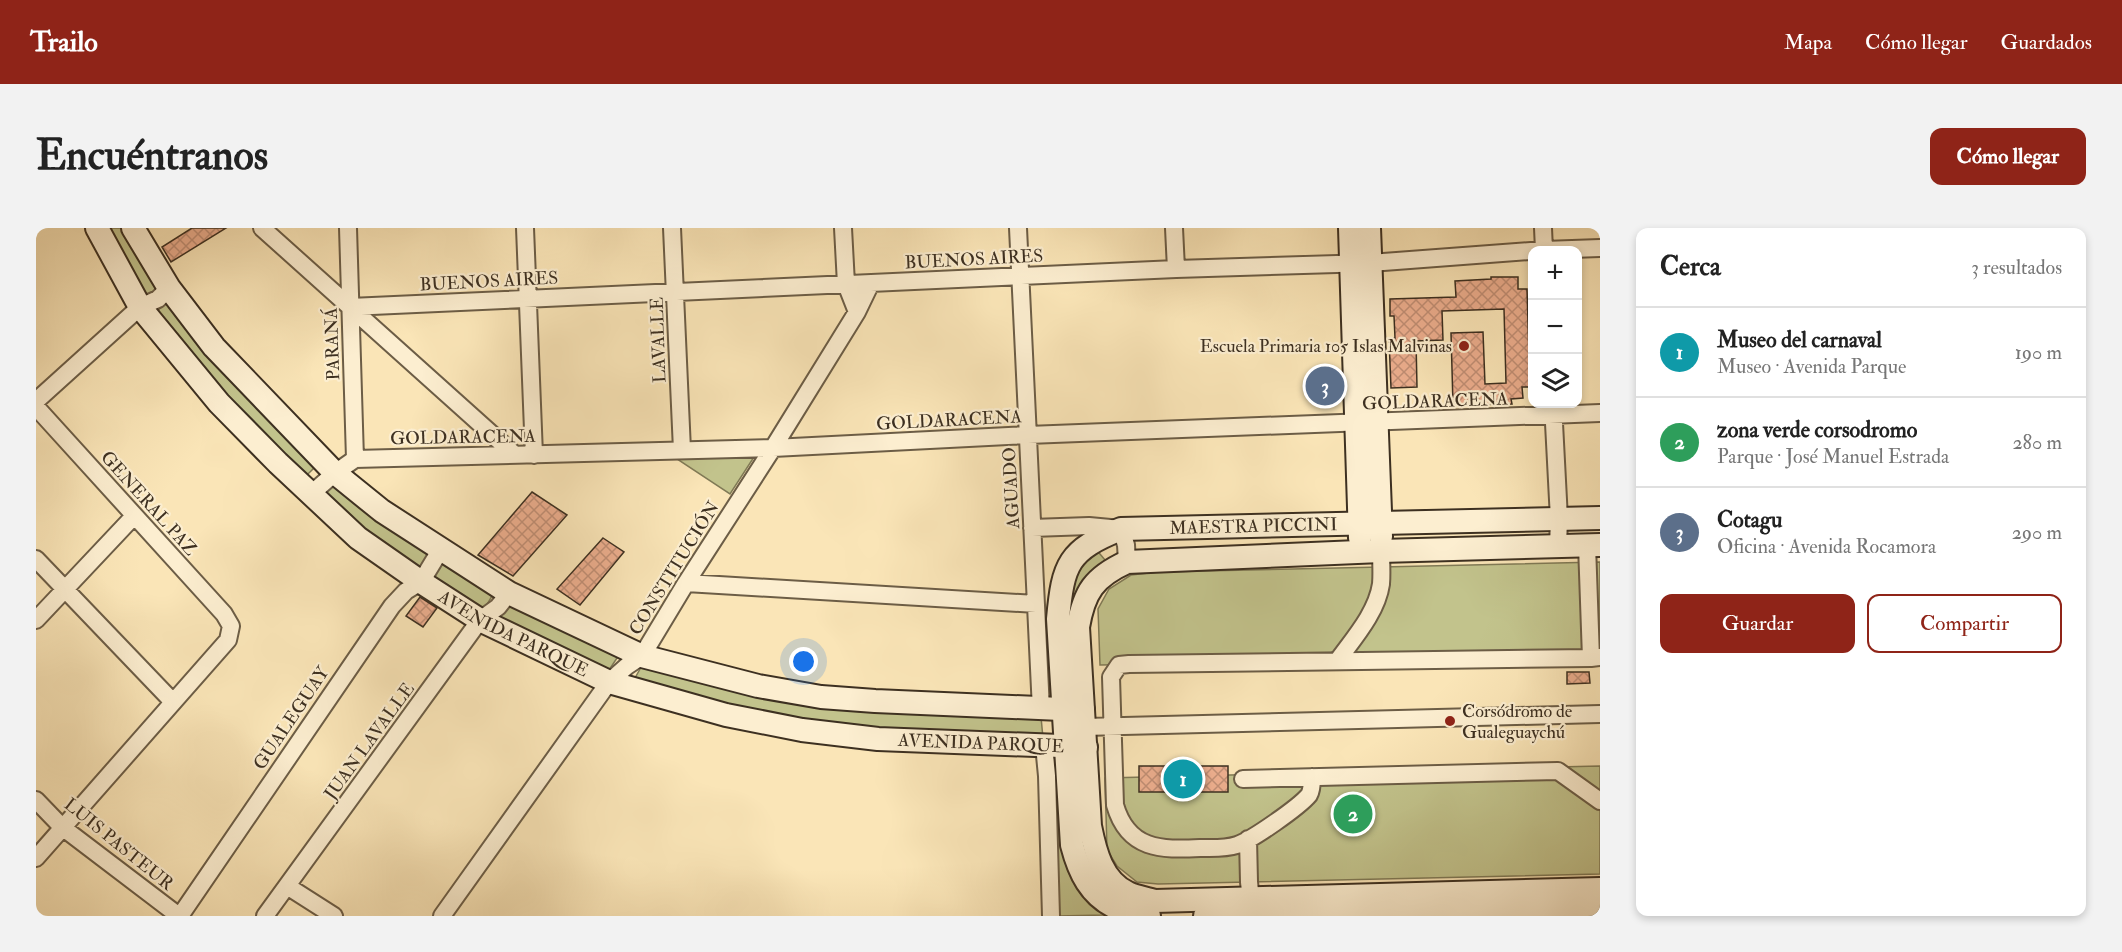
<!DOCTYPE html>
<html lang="es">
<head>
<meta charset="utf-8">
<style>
  body { margin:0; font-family:"IM FELL Double Pica",serif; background:#f2f2f2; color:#222 }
  .controls { position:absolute; right:18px; top:18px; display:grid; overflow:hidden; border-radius:12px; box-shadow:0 3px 9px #0003 }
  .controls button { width:54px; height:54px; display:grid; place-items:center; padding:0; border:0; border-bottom:2px solid #e0e0e0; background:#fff; color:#222; font:30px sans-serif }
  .you { position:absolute; left:768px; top:434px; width:21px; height:21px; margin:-15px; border:4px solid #fff; border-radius:50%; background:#1a73e8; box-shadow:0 0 0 9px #1a73e833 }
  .badge { display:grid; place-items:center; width:39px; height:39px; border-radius:50%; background:#8f2418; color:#fff; font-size:20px; font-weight:700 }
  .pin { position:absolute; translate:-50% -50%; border:3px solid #fff; box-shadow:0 2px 6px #0006 }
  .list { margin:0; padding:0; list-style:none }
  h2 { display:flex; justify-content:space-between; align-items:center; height:78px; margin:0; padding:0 24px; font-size:26px }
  h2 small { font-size:20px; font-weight:400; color:#767676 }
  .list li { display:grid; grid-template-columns:39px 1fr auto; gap:18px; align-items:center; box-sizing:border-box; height:90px; padding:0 24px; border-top:2px solid #e0e0e0 }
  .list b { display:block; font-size:22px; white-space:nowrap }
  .list p { margin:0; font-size:20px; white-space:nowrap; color:#767676 }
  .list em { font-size:20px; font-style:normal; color:#767676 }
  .actions { display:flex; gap:12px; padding:18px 24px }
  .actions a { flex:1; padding:14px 0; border:2px solid #8f2418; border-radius:12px; text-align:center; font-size:21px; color:#8f2418 }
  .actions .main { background:#8f2418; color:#fff }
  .icon { flex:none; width:33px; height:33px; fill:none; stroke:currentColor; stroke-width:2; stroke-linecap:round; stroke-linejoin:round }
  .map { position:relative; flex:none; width:1564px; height:688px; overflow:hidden; border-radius:12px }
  header { display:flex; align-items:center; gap:36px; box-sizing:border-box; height:84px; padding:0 30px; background:#8f2418; color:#fff }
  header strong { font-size:28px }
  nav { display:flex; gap:33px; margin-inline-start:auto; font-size:21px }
  .intro { display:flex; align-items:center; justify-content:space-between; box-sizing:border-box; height:144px; padding:0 36px }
  h1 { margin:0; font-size:42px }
  .button { padding:15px 27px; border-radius:12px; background:#8f2418; color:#fff; font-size:21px; font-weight:700 }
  main { display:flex; gap:36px; padding:0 36px }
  aside { flex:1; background:#fff; border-radius:12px; box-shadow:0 3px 9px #0003 }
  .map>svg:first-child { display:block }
  .park { fill:#c2c38c; stroke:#807a56; stroke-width:1.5 }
  .building { fill:url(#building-cross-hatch); stroke:#3d3021; stroke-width:1.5 }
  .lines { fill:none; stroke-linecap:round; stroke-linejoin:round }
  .street-casing { stroke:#6c5d46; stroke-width:20 }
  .secondary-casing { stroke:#3d3021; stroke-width:26 }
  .street { stroke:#fceed0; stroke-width:16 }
  .secondary { stroke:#fceed0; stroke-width:22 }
  .poi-dot { fill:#8f2418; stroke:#fceed0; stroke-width:2 }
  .labels { text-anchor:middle; stroke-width:4.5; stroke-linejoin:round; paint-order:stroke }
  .street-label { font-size:18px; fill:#3d3021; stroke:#fceed0 }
  .poi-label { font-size:18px; fill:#3d3021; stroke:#fceed0; text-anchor:end }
</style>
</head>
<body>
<header>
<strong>Trailo</strong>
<nav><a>Mapa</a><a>Cómo llegar</a><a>Guardados</a></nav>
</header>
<div class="intro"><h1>Encuéntranos</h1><a class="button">Cómo llegar</a></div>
<main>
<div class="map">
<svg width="1564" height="688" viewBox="0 0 1564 688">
  <defs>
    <pattern id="building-cross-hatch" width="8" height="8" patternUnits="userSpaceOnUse" patternTransform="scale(1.5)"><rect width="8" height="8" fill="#ecae8e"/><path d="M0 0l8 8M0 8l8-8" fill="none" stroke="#c08e74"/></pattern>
  </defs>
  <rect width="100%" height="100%" fill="#fae5b7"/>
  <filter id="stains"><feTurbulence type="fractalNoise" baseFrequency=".00333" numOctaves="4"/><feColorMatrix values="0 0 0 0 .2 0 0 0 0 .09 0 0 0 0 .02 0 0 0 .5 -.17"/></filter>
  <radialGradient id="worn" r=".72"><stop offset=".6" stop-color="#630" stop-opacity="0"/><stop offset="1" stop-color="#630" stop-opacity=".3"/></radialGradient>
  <path class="park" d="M 70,0 L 91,0 L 126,59 L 110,73 Z
    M 134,71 L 280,238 L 269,249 L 163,137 L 120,84 Z
    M 718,229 L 694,266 L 641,231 Z
    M 300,253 L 394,323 L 382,344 L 336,308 L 287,266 Z
    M 1059,320 L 1069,332 L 1042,361 L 1037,388 L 1028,386 L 1041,338 Z
    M 406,333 L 459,363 L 446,385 L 394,351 Z
    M 1564,334 L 1564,430 L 1064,437 L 1062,381 L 1073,361 L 1095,347 L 1122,344 Z
    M 475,375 L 583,427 L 573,442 L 460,390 Z
    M 608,434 L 1005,489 L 1007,510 L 842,505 L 721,485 L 599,450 Z
    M 1564,538 L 1564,646 L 1122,656 L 1101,654 L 1081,638 L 1071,622 L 1069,550 Z
    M 1017,548 C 1022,597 1020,659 1069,687 L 1021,688 Z"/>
  <path class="building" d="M 156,0 L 190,0 L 135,34 L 126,19 Z
    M 1455,49 L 1482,49 L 1482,61 L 1491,61 L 1494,159 L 1486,159 L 1487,170 L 1475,171 L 1476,176 L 1417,177 L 1415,105 L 1447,104 L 1449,156 L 1470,155 L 1468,81 L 1406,83 L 1407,112 L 1380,113 L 1381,159 L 1355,160 L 1353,111 L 1359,110 L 1358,88 L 1354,88 L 1354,71 L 1420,69 L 1419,53 L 1455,51 Z
    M 496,264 L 531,287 L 477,348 L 442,327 Z
    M 567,310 L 588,324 L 544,377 L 521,361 Z
    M 384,369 L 401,380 L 387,399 L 370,388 Z
    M 1531,444 L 1553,444 L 1554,455 L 1531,456 Z
    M 1103,538 L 1192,538 L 1192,564 L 1103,564 Z"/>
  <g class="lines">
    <g class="street-casing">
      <path id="street" d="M 226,0 L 479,227
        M 312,0 L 319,231
        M 489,0 L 498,227
        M 636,0 L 646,222
        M 807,0 L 810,56 L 821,84
        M 982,0 L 1005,482
        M 1138,0 L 1140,41
        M 1507,0 L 1508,22
        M 314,79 L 1140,41 L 1334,35 L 1508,22 L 1564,20
        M 0,173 L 104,79 L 122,71 L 133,60
        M 1517,176 L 1523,291 L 1522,318
        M 0,179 L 188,386 L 195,398 L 192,412 L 0,630
        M 275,266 L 299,245 L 319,231 L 737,220 L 992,207 L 1564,185
        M 996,300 L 1053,298 L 1085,301 L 1090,317 L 1091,334
        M 1551,317 L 1555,430 L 1564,429
        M 0,331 L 137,474
        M 650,355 L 1000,376
        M 0,392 L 98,288
        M 1302,432 C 1318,410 1341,384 1345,356 C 1346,345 1345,334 1345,323
        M 1048,499 L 1564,486
        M 1008,517 L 1011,548 L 1015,688
        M 1276,549 C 1276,555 1276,562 1273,567 C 1263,579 1216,612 1201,617 C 1189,621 1176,620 1164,620 C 1125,622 1092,622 1079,577 L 1075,449 L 1083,437 L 1093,436 L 1555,430
        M 1207,551 L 1522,543 L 1564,573
        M 0,572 L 26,599 L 143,688
        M 1212,611 L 1213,654 L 1216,681
        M 251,658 L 298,688
        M 144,688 L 356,378 L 370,363 L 385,354 L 405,321
        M 229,688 L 444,392 L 462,379 L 473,365
        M 406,688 L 573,454 L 591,438 L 606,428 L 650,355 L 737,220 L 821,84 L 835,55"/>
    </g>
    <g class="secondary-casing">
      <g id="secondary">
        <path id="s1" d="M 61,0 L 104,79 L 183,175 L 242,235 L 322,310 L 385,354 L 444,392 L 573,454 L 690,487 L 766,502 L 842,511 L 1050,519"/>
        <path d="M 97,0 L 133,60 L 178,119 L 299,245 L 346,283 L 473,365 L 606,428 L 722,458 L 785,469 L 839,473 L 1047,482"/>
        <path d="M 1314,0 L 1324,310"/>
        <path d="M 1333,0 L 1345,309"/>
        <path d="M 1564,317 L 1345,323 L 1091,334 C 1058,349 1048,364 1042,399 L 1054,598 C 1059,623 1066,653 1092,665 C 1100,669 1110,670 1119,673 L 1564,661"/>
        <path id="s2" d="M 1113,688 C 1103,685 1091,684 1081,680 C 1054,668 1043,644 1036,617 L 1022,391 C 1027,336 1032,322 1085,301 L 1564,290"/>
        <path d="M 1169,688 L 1564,681"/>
      </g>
    </g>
    <use href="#street" class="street"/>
    <use href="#secondary" class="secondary"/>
  </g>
  <g class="poi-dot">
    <circle cx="1428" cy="118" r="6"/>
    <circle cx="1414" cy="493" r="6"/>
  </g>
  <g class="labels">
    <g class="street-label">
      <text transform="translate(938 31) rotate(-3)" y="6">BUENOS AIRES</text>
      <text transform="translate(453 53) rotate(-3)" y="6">BUENOS AIRES</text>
      <text transform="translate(622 112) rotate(-92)" y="6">LAVALLE</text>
      <text transform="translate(296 116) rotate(-92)" y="6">PARANÁ</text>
      <text transform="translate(1399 173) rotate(-2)" y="6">GOLDARACENA</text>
      <text transform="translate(913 192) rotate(-3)" y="6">GOLDARACENA</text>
      <text transform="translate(427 209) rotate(-1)" y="6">GOLDARACENA</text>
      <text transform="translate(975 260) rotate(-93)" y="6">AGUADO</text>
      <text transform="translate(113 275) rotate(48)" y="6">GENERAL PAZ</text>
      <text dy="6" stroke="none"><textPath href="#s2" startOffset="592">MAESTRA PICCINI</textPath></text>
      <text transform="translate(638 340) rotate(-58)" y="6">CONSTITUCIÓN</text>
      <text dy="6" stroke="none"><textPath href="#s1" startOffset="591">AVENIDA PARQUE</textPath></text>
      <text transform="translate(255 490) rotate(-56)" y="6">GUALEGUAY</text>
      <text transform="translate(333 513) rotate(-54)" y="6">JUAN LAVALLE</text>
      <text dy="6" stroke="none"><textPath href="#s1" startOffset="1077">AVENIDA PARQUE</textPath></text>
      <text transform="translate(83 616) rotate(39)" y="6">LUIS PASTEUR</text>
    </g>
    <g class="poi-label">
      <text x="1416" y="124">Escuela Primaria 105 Islas Malvinas</text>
      <text x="1426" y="489" text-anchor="start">Corsódromo de<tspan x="1426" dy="21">Gualeguaychú</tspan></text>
    </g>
  </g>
  <rect width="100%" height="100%" filter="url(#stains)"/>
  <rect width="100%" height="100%" fill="url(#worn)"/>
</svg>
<div class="controls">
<button>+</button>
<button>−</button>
<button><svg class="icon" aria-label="layers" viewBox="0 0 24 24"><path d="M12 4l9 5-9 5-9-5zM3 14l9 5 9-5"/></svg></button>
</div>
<div class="you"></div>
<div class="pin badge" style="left:1147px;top:551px;background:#0f9aa8">1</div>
<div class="pin badge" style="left:1317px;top:586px;background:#2e9e5b">2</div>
<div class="pin badge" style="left:1289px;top:158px;background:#5c6f8a">3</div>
</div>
<aside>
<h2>Cerca<small>3 resultados</small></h2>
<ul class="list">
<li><span class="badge" style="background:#0f9aa8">1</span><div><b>Museo del carnaval</b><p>Museo · Avenida Parque</p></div><em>190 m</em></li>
<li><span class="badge" style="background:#2e9e5b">2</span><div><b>zona verde corsodromo</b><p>Parque · José Manuel Estrada</p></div><em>280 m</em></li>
<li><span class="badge" style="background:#5c6f8a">3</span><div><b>Cotagu</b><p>Oficina · Avenida Rocamora</p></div><em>290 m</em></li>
</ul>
<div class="actions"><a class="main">Guardar</a><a>Compartir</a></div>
</aside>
</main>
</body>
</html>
